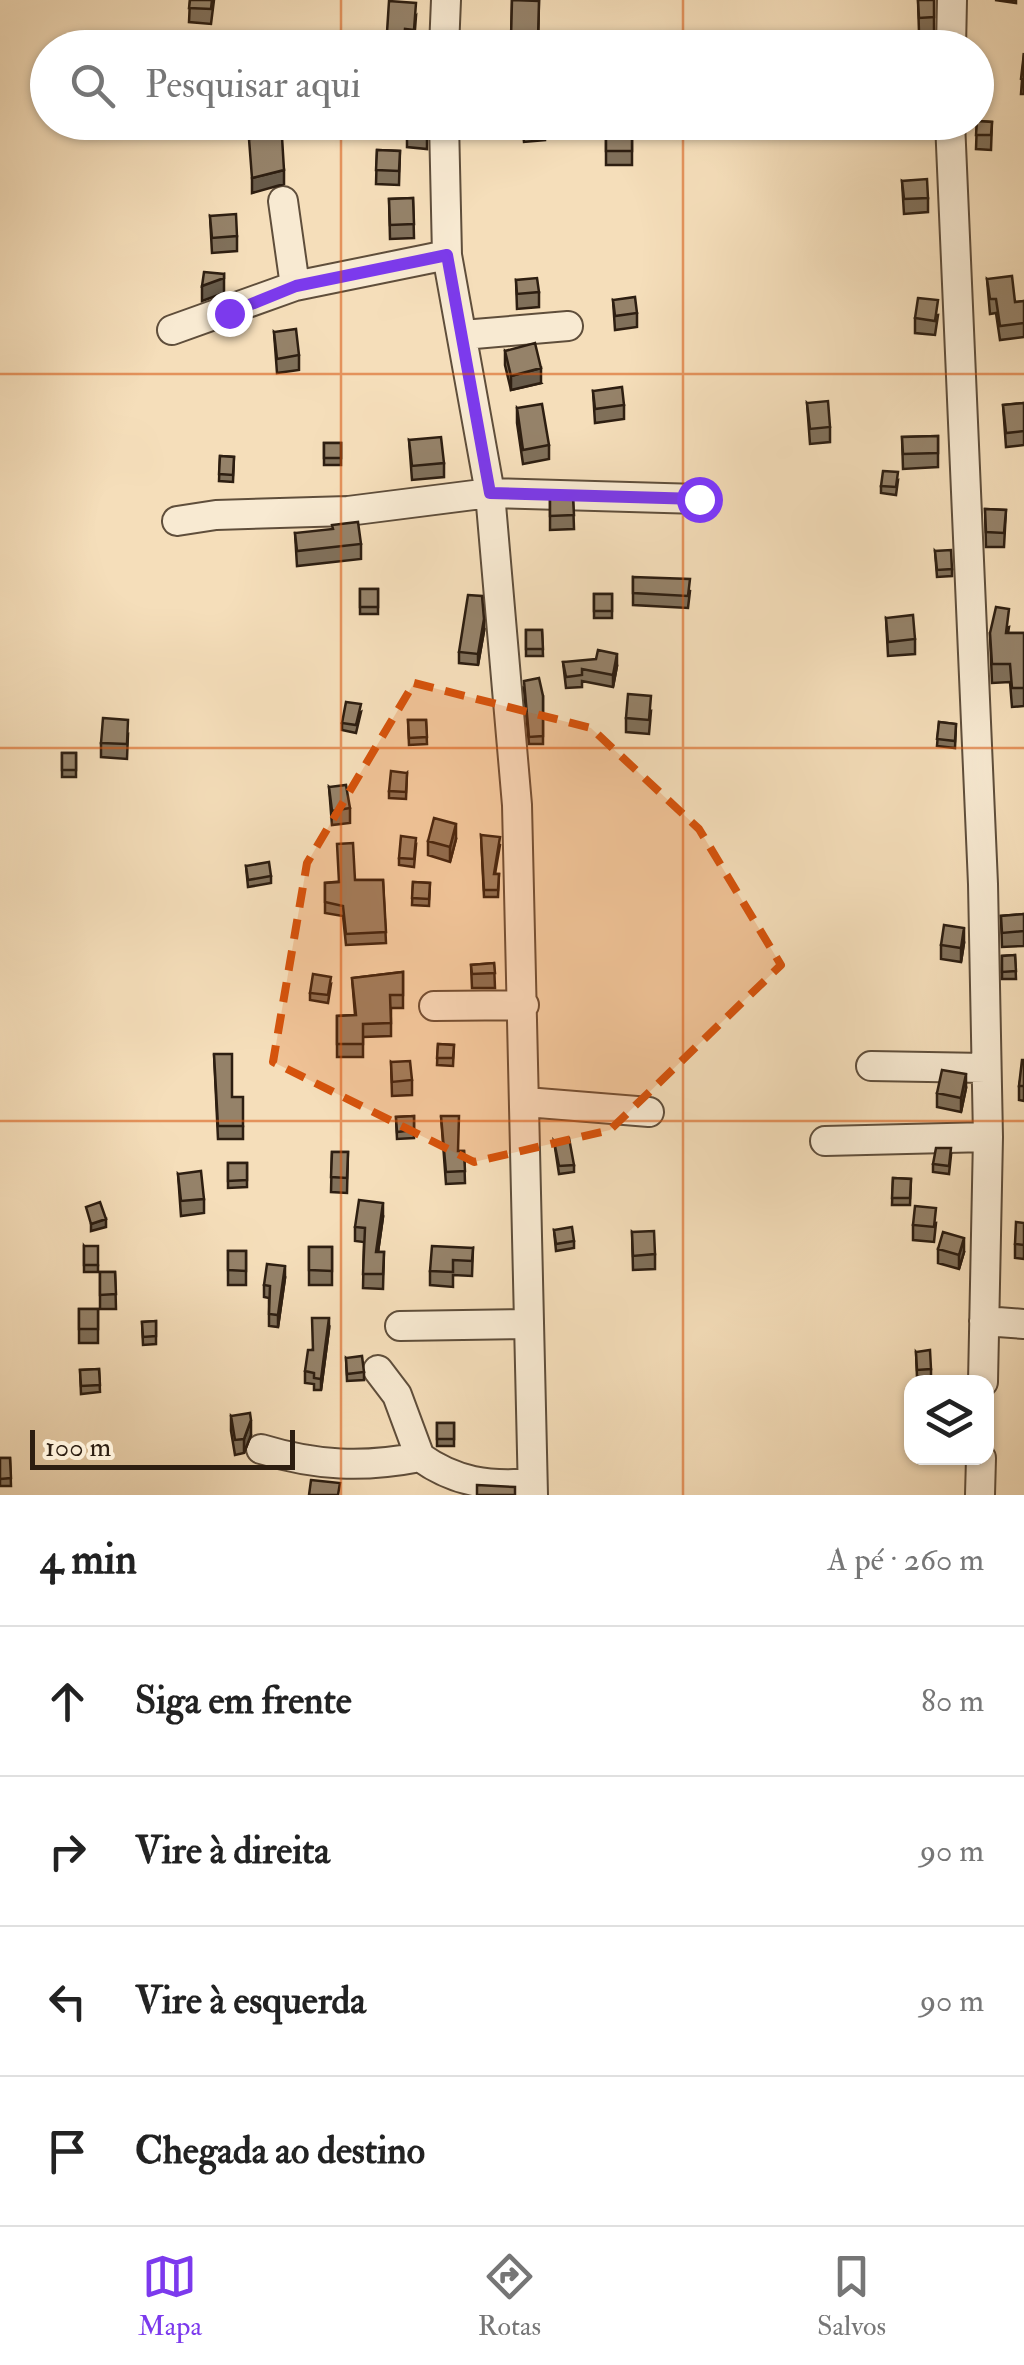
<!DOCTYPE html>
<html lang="pt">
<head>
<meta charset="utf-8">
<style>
  body { margin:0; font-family:"IM FELL Double Pica",serif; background:#f6f6f6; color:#222 }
  .controls { position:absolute; right:30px; bottom:30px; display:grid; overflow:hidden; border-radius:20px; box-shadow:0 2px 8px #0004 }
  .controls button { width:90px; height:90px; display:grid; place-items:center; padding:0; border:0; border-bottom:2px solid #e0e0e0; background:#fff; color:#222; font:50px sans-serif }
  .scale { position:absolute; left:30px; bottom:25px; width:265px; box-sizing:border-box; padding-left:10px; border:5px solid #2d1e11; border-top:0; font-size:28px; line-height:35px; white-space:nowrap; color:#2d1e11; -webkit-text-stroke:8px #f8ead2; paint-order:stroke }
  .stop { position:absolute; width:30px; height:30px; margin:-22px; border:8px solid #7c3aed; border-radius:50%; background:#fff }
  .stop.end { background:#7c3aed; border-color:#fff; box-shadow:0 2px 10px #0008 }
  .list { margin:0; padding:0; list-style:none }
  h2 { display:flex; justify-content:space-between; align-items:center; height:130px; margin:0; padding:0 40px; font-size:42px }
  h2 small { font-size:32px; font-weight:400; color:#767676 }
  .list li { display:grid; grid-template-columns:65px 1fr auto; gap:30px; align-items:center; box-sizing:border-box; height:150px; padding:0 40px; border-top:2px solid #e0e0e0 }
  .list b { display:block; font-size:38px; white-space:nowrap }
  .list em { font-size:32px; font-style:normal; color:#767676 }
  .icon { flex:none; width:55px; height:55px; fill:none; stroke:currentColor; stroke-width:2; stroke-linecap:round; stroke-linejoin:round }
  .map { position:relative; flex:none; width:1024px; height:1495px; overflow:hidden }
  .search { position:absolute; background:#fff; box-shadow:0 2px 8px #0004; left:30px; right:30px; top:30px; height:110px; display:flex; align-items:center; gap:25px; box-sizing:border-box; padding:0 35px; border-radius:55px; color:#767676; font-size:38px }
  .sheet { height:730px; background:#fff }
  nav { display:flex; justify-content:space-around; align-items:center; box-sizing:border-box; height:140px; border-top:2px solid #e0e0e0; background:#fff; font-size:28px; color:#767676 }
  nav a { display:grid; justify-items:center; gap:5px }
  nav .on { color:#7c3aed }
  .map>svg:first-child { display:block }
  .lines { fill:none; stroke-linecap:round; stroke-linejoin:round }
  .minor-casing { stroke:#5f4e3b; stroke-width:32 }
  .minor { stroke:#f8ead2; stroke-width:28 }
  .wall { fill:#80705a; stroke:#2d1e11; stroke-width:2.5 }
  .shaded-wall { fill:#685b4a; stroke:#2d1e11; stroke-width:2.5 }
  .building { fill:#958269; stroke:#2d1e11; stroke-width:2.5 }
  .route { stroke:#7c3aed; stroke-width:12 }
  .marked { fill:#d5530c; fill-opacity:0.2; stroke:#d5530c; stroke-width:8; stroke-dasharray:20 12; stroke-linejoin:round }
  .grid { fill:none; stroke:#d5530c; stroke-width:2.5; stroke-opacity:0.55 }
</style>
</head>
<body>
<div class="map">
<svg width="1024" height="1495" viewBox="0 0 1024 1495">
  <rect width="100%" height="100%" fill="#f5deba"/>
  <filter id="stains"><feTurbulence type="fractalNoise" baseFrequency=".002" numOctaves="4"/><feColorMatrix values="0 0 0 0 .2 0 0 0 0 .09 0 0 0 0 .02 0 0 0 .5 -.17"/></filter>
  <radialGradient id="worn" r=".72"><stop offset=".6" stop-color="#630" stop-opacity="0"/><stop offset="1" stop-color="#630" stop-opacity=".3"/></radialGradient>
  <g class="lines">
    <g class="minor-casing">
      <path id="minor" d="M 444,48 L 446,0
        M 951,48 L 952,0
        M 444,122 L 447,255 L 490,493 L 517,805 L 533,1495
        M 950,122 L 983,884 L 988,1137 L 983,1382
        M 283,201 L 295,286
        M 172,330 L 295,286 L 447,255
        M 463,335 L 568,326
        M 177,521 L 216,515 L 348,511 L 490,493 L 699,499
        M 434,1006 L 524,1005
        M 871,1066 L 985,1068
        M 526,1102 L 649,1112
        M 825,1141 L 988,1137
        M 984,1321 L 1024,1324
        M 400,1326 L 528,1324
        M 261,1449 C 317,1466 363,1468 420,1457 L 397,1395 L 378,1370
        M 420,1457 C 455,1482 489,1487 532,1483
        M 980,1495 L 981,1458"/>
    </g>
    <use href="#minor" class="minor"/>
  </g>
  <path class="wall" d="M 190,0 L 214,0 L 211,24 L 189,22 Z
    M 512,0 L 539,1 L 538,48 L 511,48 Z
    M 918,0 L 934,0 L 934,32 L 919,32 Z
    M 995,0 L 1016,0 L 1016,3 Z
    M 416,16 L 414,43 L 405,42 L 386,48 Z
    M 1024,53 L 1024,94 L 1021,94 Z
    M 977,121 L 992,122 L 991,150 L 976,149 Z
    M 427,122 L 427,149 L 407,147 L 407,133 Z
    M 522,122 L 544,122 L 545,140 L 524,142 Z
    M 606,122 L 632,122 L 632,165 L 606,165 Z
    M 869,122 L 925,122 L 924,129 L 869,124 Z
    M 377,150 L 400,151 L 399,185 L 376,184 Z
    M 902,181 L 928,198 L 928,212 L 904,214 Z
    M 413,198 L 414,238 L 390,239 L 389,199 Z
    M 210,216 L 237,236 L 237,251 L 212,253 Z
    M 987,279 L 1015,302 L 1024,301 L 1024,337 L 1000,340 L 996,313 L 990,314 Z
    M 516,280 L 539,292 L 539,307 L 517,309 Z
    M 613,300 L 637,313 L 637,327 L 615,330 Z
    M 938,315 L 935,335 L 915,333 L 915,318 Z
    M 274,332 L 299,355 L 299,370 L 277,373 Z
    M 505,351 L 541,383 L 511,390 L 505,365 Z
    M 593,391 L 624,405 L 624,419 L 595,423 Z
    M 807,403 L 830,427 L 830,442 L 810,444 Z
    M 1024,403 L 1024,445 L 1006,447 L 1003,405 Z
    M 517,408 L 549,445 L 549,459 L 523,464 L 517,423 Z
    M 938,436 L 938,467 L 903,469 L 902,437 Z
    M 409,440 L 444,463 L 444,477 L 412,480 Z
    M 324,443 L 341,443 L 341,465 L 324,465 Z
    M 220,456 L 234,457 L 233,482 L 219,481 Z
    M 898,480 L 896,495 L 881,493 L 881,486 Z
    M 550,498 L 573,498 L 574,529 L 550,530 Z
    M 985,509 L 1006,510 L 1004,547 L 986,547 Z
    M 295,533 L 361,544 L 361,559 L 297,566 Z
    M 935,551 L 952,569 L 952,576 L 937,577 Z
    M 633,577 L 690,591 L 688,608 L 633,605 Z
    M 360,589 L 378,589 L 378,614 L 360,614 Z
    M 594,594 L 612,594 L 612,618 L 594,618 Z
    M 886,618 L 915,639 L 915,654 L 888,656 Z
    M 1009,627 L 1008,633 L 1024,633 L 1024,706 L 1012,707 L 1010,682 L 992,683 L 990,633 Z
    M 526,630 L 542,630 L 543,656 L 526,656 Z
    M 484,631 L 478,665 L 459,663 L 459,652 Z
    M 563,662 L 617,666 L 613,687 L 582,681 L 582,687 L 566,688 Z
    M 524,688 L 543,696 L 543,744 L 529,744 Z
    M 651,711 L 649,734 L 626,732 L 626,718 Z
    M 361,712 L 356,733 L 342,730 L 342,723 Z
    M 408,720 L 426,720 L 427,744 L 409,745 Z
    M 939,722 L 956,724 L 955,748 L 937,746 Z
    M 128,734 L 127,759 L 101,757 L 101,743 Z
    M 62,753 L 76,753 L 76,777 L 62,777 Z
    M 407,773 L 406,799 L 389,798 L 389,791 Z
    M 329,787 L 350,808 L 350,823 L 332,825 Z
    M 481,835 L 500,845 L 495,874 L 499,874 L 498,897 L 484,897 Z
    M 456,839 L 450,862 L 428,855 L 428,841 Z
    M 416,845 L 414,867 L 399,865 L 399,858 Z
    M 246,866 L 271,876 L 271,883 L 248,887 Z
    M 355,880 L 383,880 L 386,943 L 346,945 L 343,916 L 325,913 L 325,883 Z
    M 413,882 L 430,883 L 429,906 L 412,905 Z
    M 1024,914 L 1024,946 L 1002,947 L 1001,916 Z
    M 964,943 L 961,962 L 941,959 L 941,945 Z
    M 1015,955 L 1016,979 L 1002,979 L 1002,956 Z
    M 494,963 L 495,988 L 472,988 L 471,965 Z
    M 403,972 L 403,1008 L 391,1008 L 391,1036 L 363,1037 L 363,1057 L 337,1057 L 337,1016 L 355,1015 L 352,978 Z
    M 331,984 L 328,1003 L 310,1000 L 310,993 Z
    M 438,1044 L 454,1045 L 453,1066 L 437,1065 Z
    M 214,1054 L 243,1126 L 243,1139 L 218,1139 Z
    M 1024,1060 L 1024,1101 L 1019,1100 L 1019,1086 Z
    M 391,1062 L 412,1080 L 412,1095 L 392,1096 Z
    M 966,1088 L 961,1112 L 937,1107 L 937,1093 Z
    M 414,1116 L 414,1138 L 397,1139 L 396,1117 Z
    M 441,1116 L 458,1151 L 464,1151 L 465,1183 L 446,1184 Z
    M 554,1141 L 574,1165 L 574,1172 L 559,1174 Z
    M 332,1152 L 348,1152 L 347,1193 L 331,1192 Z
    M 951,1155 L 949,1174 L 933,1172 L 933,1164 Z
    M 228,1163 L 247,1163 L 247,1187 L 228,1188 Z
    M 178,1174 L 204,1199 L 204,1213 L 181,1216 Z
    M 893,1178 L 911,1179 L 910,1205 L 892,1205 Z
    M 383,1217 L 378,1252 L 384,1252 L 383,1289 L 363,1288 L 364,1242 L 355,1241 L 355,1227 Z
    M 936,1223 L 934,1242 L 913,1240 L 913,1225 Z
    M 1024,1223 L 1024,1259 L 1015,1258 L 1015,1244 Z
    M 554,1230 L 574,1241 L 574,1248 L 556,1251 Z
    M 632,1232 L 655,1254 L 655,1269 L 633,1270 Z
    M 84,1246 L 98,1265 L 98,1272 L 84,1272 Z
    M 309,1247 L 332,1247 L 332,1285 L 309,1285 Z
    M 473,1248 L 472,1276 L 453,1275 L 453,1287 L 430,1285 L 430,1271 Z
    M 938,1249 L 964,1252 L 959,1269 L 938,1263 Z
    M 228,1251 L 246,1251 L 246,1285 L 228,1285 Z
    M 100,1272 L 115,1272 L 116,1309 L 100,1309 Z
    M 285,1278 L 278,1327 L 269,1326 L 269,1298 L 264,1297 L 264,1285 Z
    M 79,1309 L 98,1309 L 98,1343 L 79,1343 Z
    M 156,1321 L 156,1344 L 143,1345 L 142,1322 Z
    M 329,1329 L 321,1390 L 314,1390 L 314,1384 L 305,1383 L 305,1371 L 312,1350 Z
    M 916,1352 L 931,1369 L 931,1376 L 917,1377 Z
    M 346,1358 L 364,1372 L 364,1380 L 347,1381 Z
    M 99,1369 L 100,1392 L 81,1394 L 80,1370 Z
    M 231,1416 L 251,1435 L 244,1453 L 235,1455 L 231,1431 Z
    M 437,1423 L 454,1423 L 454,1446 L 437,1446 Z
    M 0,1458 L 10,1458 L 11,1486 L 0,1486 Z"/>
  <path class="shaded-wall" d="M 284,170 L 284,184 L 252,193 L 252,178 Z
    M 224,274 L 224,293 L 202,301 L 202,286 Z
    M 541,368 L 541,383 L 511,390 L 511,376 Z
    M 484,619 L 484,631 L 478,665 L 478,654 Z
    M 617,654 L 617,666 L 613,687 L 613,675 Z
    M 456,824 L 456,839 L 450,862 L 450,847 Z
    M 964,928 L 964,943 L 961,962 L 961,948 Z
    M 966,1074 L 966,1088 L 961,1112 L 961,1098 Z
    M 383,1203 L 383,1217 L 376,1266 L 376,1252 Z
    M 106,1219 L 106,1227 L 91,1231 L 91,1224 Z
    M 964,1238 L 964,1252 L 959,1269 L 959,1255 Z
    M 285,1266 L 285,1278 L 278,1327 L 278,1315 Z
    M 329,1318 L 329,1329 L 321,1390 L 321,1379 Z
    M 251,1420 L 251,1435 L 244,1453 L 244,1439 Z"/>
  <path class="building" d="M 190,0 L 212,0 L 211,9 L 189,8 Z
    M 512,0 L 539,1 L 538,38 L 511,38 Z
    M 918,0 L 934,0 L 934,17 L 919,18 Z
    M 389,1 L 416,3 L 414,30 L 405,29 L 403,48 L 386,48 Z
    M 670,37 L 672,48 L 651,48 L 650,38 Z
    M 845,40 L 863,43 L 862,48 L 844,48 Z
    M 738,41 L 754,42 L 754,48 L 738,48 Z
    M 1024,53 L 1024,80 L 1021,79 Z
    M 977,121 L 992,122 L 991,135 L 976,135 Z
    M 408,122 L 427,122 L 427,134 L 407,133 Z
    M 524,122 L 544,122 L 545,126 L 524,128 Z
    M 606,122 L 632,122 L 632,151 L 606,151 Z
    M 282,137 L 284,170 L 252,178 L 249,139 Z
    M 377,150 L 400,151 L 399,171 L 376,170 Z
    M 927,179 L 928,198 L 904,199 L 902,181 Z
    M 413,198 L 414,224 L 390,225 L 389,199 Z
    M 236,214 L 237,236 L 212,238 L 210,216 Z
    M 204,272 L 224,274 L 224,278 L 202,286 Z
    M 1012,276 L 1015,302 L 1024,301 L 1024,323 L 1000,326 L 996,299 L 990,299 L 987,279 Z
    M 537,278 L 539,292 L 517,294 L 516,280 Z
    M 635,297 L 637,313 L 615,316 L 613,300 Z
    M 918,298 L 938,300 L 935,321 L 915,318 Z
    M 296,329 L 299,355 L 277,359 L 274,332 Z
    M 535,343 L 541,368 L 511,376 L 505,351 Z
    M 622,387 L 624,405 L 595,409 L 593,391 Z
    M 828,401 L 830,427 L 810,429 L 807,403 Z
    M 1024,403 L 1024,431 L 1006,433 L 1003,405 Z
    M 542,404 L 549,445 L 523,450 L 517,408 Z
    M 938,436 L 938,453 L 903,454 L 902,437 Z
    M 441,437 L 444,463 L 412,466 L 409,440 Z
    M 324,443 L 341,443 L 341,458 L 324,458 Z
    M 220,456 L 234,457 L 233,475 L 219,474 Z
    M 883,471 L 898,472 L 896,487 L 881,486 Z
    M 550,498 L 573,498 L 574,515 L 550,516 Z
    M 985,509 L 1006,510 L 1004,533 L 986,532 Z
    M 358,522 L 361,544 L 297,551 L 295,533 L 333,529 L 332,525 Z
    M 951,550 L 952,569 L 937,570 L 935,551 Z
    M 633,577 L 690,579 L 688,596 L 633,593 Z
    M 360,589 L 378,589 L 378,607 L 360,607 Z
    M 594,594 L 612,594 L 612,611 L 594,611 Z
    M 468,595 L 482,596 L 484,619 L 478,654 L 459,652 Z
    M 996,607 L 1009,609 L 1006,633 L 1024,633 L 1024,688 L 1012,688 L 1010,664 L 992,664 L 990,633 Z
    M 913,615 L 915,639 L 888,642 L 886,618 Z
    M 526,630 L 542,630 L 543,649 L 526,649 Z
    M 598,650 L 617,654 L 613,675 L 582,669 L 582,675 L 566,677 L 563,662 L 596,659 Z
    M 539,678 L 543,696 L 543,736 L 529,737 L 524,681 Z
    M 628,694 L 651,696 L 649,720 L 626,718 Z
    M 346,702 L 361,704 L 356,725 L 342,723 Z
    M 103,718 L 128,720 L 127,744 L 101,743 Z
    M 408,720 L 426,720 L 427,737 L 409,738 Z
    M 939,722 L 956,724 L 955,741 L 937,739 Z
    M 62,753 L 76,753 L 76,770 L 62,770 Z
    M 391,771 L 407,773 L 406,792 L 389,791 Z
    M 346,785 L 350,808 L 332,811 L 329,787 Z
    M 434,818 L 456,824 L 450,847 L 428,841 Z
    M 481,835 L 500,837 L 494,874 L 499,874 L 498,890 L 484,890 Z
    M 401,836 L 416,838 L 414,859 L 399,858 Z
    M 353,843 L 355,880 L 383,880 L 386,932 L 346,934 L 343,906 L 325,902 L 325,883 L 339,882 L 337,844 Z
    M 269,862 L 271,876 L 248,880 L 246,866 Z
    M 413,882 L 430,883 L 429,899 L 412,898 Z
    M 1024,914 L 1024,931 L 1002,933 L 1001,916 Z
    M 944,925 L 964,928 L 961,948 L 941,945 Z
    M 1015,955 L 1016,971 L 1002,972 L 1002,956 Z
    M 494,963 L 495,973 L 472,974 L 471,965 Z
    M 403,972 L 403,995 L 390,995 L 391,1023 L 363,1024 L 363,1044 L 337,1044 L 337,1016 L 356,1015 L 352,978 Z
    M 313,974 L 331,977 L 328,995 L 310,993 Z
    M 438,1044 L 454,1045 L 453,1058 L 437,1058 Z
    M 214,1054 L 232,1054 L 232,1097 L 243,1097 L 243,1126 L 218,1126 Z
    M 1022,1060 L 1024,1060 L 1024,1086 L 1019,1086 Z
    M 410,1061 L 412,1080 L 392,1082 L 391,1062 Z
    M 942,1070 L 966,1074 L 961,1098 L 937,1093 Z
    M 414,1116 L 414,1130 L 397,1132 L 396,1117 Z
    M 441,1116 L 459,1116 L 458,1151 L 464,1151 L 465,1171 L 446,1172 Z
    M 569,1138 L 574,1165 L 559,1166 L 554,1141 Z
    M 936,1148 L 951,1148 L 949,1166 L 933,1164 Z
    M 332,1152 L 348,1152 L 347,1178 L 331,1177 Z
    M 228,1163 L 247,1163 L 247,1180 L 228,1181 Z
    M 201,1171 L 204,1199 L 181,1201 L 178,1174 Z
    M 893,1178 L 911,1179 L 910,1198 L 892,1198 Z
    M 359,1200 L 383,1203 L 376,1252 L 384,1252 L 383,1274 L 363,1274 L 365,1228 L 355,1227 Z
    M 100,1202 L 106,1219 L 91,1224 L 86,1207 Z
    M 915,1206 L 936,1208 L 934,1227 L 913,1225 Z
    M 1016,1222 L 1024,1223 L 1024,1245 L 1015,1244 Z
    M 572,1227 L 574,1241 L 556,1244 L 554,1230 Z
    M 654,1231 L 655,1254 L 633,1256 L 632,1232 Z
    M 943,1232 L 964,1238 L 959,1255 L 938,1249 Z
    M 84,1246 L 98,1246 L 98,1265 L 84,1265 Z
    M 432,1246 L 473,1248 L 472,1261 L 453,1260 L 453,1272 L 430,1271 Z
    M 309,1247 L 332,1247 L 332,1271 L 309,1270 Z
    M 228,1251 L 246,1251 L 246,1271 L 228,1270 Z
    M 267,1264 L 285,1266 L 278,1315 L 269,1314 L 270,1286 L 264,1285 Z
    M 100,1272 L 115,1272 L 116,1294 L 100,1295 Z
    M 79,1309 L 98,1309 L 98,1329 L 79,1329 Z
    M 312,1318 L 329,1318 L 321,1379 L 314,1378 L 314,1373 L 305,1371 L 308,1350 L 313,1350 Z
    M 156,1321 L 156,1336 L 143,1337 L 142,1322 Z
    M 930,1350 L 931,1369 L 917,1370 L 916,1352 Z
    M 362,1356 L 364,1372 L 347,1374 L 346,1358 Z
    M 99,1369 L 100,1385 L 81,1386 L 80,1370 Z
    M 250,1413 L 251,1420 L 244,1439 L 235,1440 L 231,1416 Z
    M 909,1414 L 912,1414 L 912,1429 L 908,1429 Z
    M 437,1423 L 454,1423 L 454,1439 L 437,1439 Z
    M 0,1458 L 10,1458 L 11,1478 L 0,1479 Z
    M 311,1480 L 340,1483 L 338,1495 L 309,1495 Z
    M 477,1485 L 515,1487 L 515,1495 L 477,1495 Z"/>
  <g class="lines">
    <path class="route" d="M 229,313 L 296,286 L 447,255 L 490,493 L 699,499"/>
  </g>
  <path class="marked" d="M 414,683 L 591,728 L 699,829 L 781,965 L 610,1130 L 474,1162 L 273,1062 L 307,863 Z"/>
  <path class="grid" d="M 341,0 L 341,48M 683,0 L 683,48M 341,122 L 341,1495M 683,122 L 683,1495M 0,374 L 1024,374M 0,748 L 1024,748M 0,1121 L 1024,1121"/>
  <rect width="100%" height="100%" filter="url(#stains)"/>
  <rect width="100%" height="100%" fill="url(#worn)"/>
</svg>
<div class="controls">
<button><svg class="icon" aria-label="layers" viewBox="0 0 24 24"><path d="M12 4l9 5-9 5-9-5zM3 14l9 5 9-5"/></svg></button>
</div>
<div class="scale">100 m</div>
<div class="stop" style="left:699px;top:499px"></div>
<div class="stop end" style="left:229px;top:313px"></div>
<div class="search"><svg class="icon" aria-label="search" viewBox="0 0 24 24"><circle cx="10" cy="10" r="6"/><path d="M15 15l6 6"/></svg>Pesquisar aqui</div>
</div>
<section class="sheet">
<h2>4 min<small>A pé · 260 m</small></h2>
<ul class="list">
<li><svg class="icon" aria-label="ahead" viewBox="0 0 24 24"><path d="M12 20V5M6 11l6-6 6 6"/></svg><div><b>Siga em frente</b></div><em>80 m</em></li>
<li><svg class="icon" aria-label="right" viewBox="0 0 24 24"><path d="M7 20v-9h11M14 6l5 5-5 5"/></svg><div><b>Vire à direita</b></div><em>90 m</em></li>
<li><svg class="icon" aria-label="left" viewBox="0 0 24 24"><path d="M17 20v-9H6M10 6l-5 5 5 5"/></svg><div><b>Vire à esquerda</b></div><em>90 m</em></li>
<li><svg class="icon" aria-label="arrive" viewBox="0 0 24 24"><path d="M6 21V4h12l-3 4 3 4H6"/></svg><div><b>Chegada ao destino</b></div></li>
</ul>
</section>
<nav>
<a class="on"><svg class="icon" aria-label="map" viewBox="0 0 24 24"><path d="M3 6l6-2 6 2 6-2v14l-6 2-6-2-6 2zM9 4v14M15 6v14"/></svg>Mapa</a>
<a><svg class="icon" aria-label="directions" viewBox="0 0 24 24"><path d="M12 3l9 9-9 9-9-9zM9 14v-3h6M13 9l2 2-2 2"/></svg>Rotas</a>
<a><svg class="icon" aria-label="saved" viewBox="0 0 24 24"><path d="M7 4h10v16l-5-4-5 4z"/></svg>Salvos</a>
</nav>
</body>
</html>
